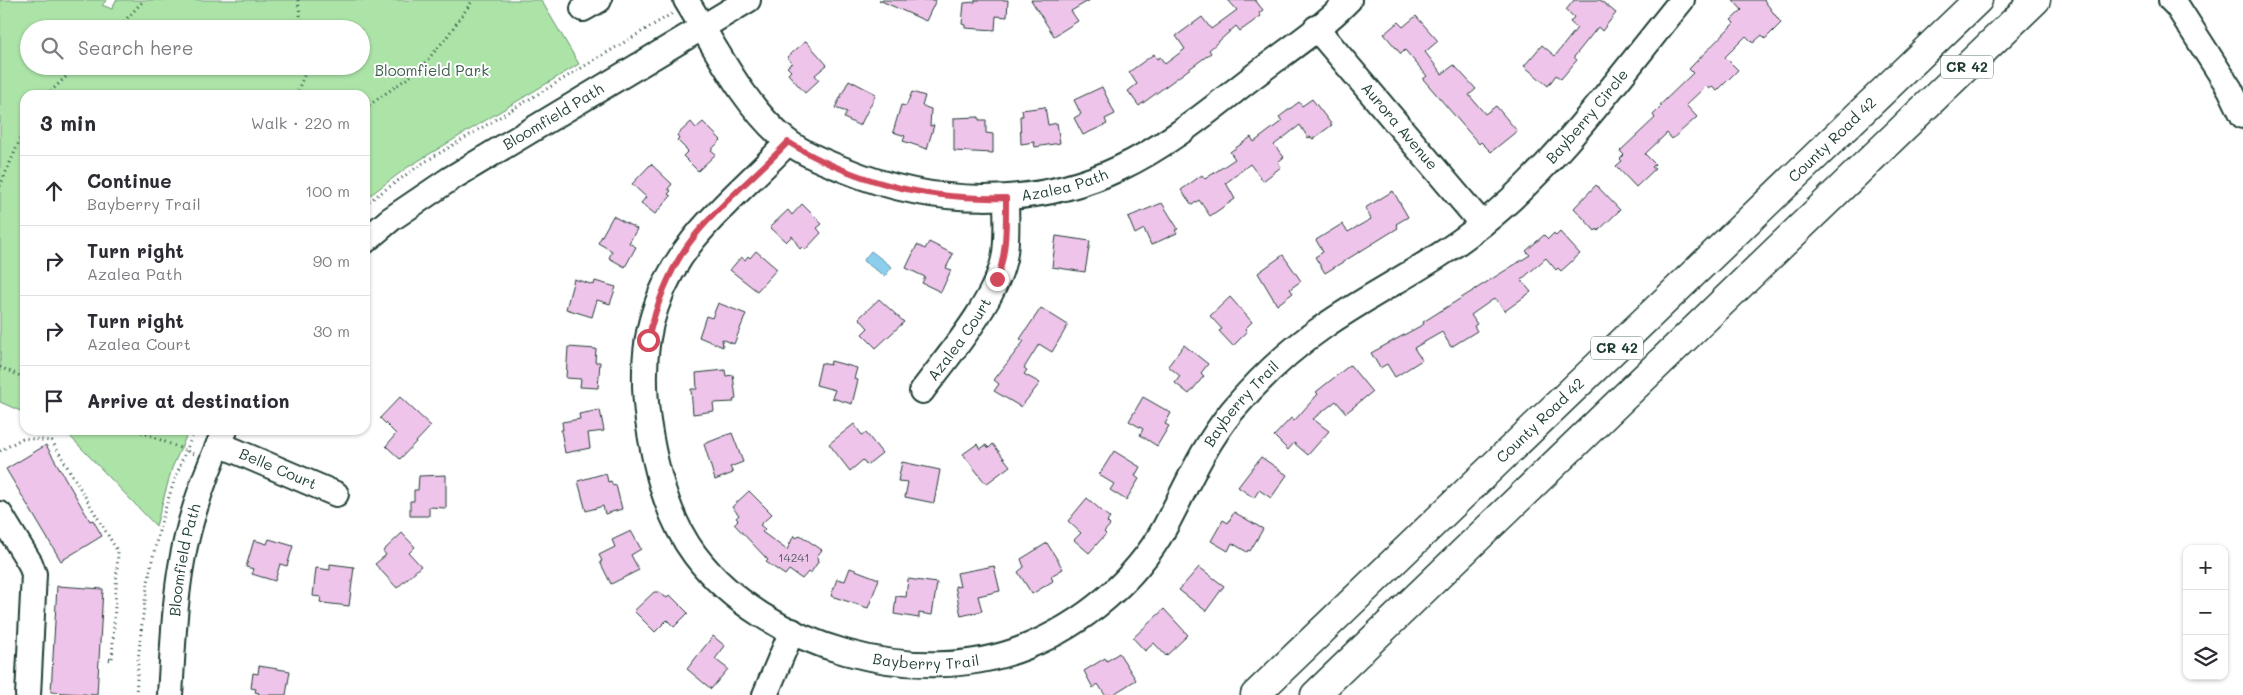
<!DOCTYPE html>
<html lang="en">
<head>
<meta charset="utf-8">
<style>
  body { margin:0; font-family:Mali,sans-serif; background:#f7f7f7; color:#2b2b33 }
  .controls { position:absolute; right:15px; bottom:15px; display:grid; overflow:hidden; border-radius:10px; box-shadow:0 1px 4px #0004 }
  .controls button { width:45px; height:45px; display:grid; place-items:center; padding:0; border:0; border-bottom:1px solid #e1e1e2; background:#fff; color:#2b2b33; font:25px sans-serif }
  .stop { position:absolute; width:15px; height:15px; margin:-11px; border:4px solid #d1495b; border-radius:50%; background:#fff }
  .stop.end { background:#d1495b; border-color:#fff; box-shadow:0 1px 5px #0008 }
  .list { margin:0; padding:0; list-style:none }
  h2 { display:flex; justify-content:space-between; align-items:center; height:65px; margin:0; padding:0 20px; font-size:21px }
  h2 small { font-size:16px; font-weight:400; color:#7c7c81 }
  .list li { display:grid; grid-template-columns:32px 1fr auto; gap:15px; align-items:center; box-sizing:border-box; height:70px; padding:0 20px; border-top:1px solid #e1e1e2 }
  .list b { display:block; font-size:19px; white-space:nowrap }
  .list p { margin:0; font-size:16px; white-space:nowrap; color:#7c7c81 }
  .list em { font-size:16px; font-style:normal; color:#7c7c81 }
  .icon { flex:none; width:28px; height:28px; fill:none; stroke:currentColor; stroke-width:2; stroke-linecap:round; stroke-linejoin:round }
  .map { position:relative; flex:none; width:2243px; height:695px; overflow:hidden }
  .search { position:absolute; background:#fff; box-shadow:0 1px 4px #0004; left:20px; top:20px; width:350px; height:55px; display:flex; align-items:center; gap:12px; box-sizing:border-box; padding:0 18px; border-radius:28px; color:#7c7c81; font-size:19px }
  .panel { position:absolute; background:#fff; box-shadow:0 1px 4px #0004; left:20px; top:90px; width:350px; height:345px; border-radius:15px }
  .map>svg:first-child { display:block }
  .green { fill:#ace4a8; stroke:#66906e; fill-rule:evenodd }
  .water { fill:#8cceed; stroke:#6094a3 }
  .building { fill:#efc4eb; stroke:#1f3d34 }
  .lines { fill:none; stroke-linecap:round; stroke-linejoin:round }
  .minor-casing { stroke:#1f3d34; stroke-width:28 }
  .highway-casing { stroke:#1f3d34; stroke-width:31 }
  .path { stroke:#1f3d34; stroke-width:3; stroke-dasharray:1 4; stroke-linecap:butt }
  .minor { stroke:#fff; stroke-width:24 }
  .highway { stroke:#fff; stroke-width:28 }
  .route { stroke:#d1495b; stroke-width:6 }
  .labels { text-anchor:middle; stroke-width:4; stroke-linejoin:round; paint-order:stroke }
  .number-label { font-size:12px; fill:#535f62 }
  .shield { fill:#fff; stroke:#627771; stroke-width:1 }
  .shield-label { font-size:14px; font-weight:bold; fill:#1f3d34 }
  .park-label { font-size:15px; fill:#3b5e4b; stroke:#fff }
  .street-label { font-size:15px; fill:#1f3d34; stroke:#fff }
</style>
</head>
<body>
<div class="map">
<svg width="2243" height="695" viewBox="0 0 2243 695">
  <rect width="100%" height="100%" fill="#fff"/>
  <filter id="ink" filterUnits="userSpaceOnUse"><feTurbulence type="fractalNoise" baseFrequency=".02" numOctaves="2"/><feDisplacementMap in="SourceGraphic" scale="10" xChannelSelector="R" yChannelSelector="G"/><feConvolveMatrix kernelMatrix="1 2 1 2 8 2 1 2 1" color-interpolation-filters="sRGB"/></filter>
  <g filter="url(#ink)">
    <path class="green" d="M 0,0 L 107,0 L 102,5 L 112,9 L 116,0 L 541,0 L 579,64 L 408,167 L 365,199 L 365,95 L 25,95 L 25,413 L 0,402 ZM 29,29 L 361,29 L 361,66 L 29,66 Z
      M 64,430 L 189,430 L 172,468 L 156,526 Z"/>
    <path class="water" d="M 871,251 L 892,267 L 885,276 L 863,261 Z"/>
    <path class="building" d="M 879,0 L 936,0 L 926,21 Z
      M 975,0 L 1008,0 L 1007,17 L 996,16 L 995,30 L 965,28 L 965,25 L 962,24 L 964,3 L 975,2 Z
      M 1031,0 L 1090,0 L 1071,11 L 1078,21 L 1054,36 Z
      M 1228,0 L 1255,0 L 1263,10 L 1259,13 L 1261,16 L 1240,31 L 1236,26 L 1209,50 L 1211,53 L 1139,106 L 1128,91 L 1137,84 L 1129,72 L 1154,54 L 1157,59 L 1160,57 L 1165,64 L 1185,49 L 1176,36 L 1202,17 L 1211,29 L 1237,10 Z
      M 1574,0 L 1600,0 L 1616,13 L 1602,31 L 1598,27 L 1574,57 L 1577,60 L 1561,79 L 1556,75 L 1548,86 L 1524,66 L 1542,45 L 1555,56 L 1577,28 L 1570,22 L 1574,17 L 1566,10 Z
      M 1733,0 L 1764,0 L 1781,23 L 1765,39 L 1762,35 L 1753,43 L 1746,36 L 1725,57 L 1738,70 L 1717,91 L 1712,87 L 1709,89 L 1706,86 L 1686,105 L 1697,117 L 1672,139 L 1667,133 L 1645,154 L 1655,164 L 1652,167 L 1655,169 L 1636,187 L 1616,166 L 1622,161 L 1620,159 L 1624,155 L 1620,151 L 1655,118 L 1653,115 L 1662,106 L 1660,105 L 1693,73 L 1689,69 L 1734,23 L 1731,20 L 1742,10 Z
      M 1416,16 L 1438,41 L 1425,52 L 1442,74 L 1454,65 L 1476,89 L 1469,95 L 1485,114 L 1496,106 L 1517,131 L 1491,152 L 1481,142 L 1479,144 L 1423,79 L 1427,76 L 1405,50 L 1401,54 L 1384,34 L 1398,22 L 1403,27 Z
      M 806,41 L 827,65 L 815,75 L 819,80 L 805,93 L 788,74 L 791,71 L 787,67 L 792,63 L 787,57 Z
      M 849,80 L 876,94 L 860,126 L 844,118 L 847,112 L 835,108 Z
      M 1102,87 L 1115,114 L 1105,119 L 1107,124 L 1083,135 L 1074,118 L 1081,114 L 1074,100 Z
      M 912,92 L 925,96 L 922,106 L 931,109 L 930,126 L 934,125 L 927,149 L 903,141 L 905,136 L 893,132 L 901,105 L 906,106 Z
      M 1312,99 L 1332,125 L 1313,139 L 1310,137 L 1308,138 L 1300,125 L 1274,145 L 1284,157 L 1278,162 L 1281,167 L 1263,181 L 1250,164 L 1226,183 L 1235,199 L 1210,216 L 1199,200 L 1192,205 L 1181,190 L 1202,175 L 1205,179 L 1235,159 L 1230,152 L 1251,137 L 1254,142 L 1282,121 L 1279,117 L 1299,102 L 1302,106 Z
      M 1045,107 L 1048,125 L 1057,123 L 1060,143 L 1035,147 L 1034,142 L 1021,144 L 1020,116 L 1023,116 L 1022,110 Z
      M 979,117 L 979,120 L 986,120 L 986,133 L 993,134 L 993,153 L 954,151 L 954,118 Z
      M 691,122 L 696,128 L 703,122 L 721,140 L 711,150 L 716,154 L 698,171 L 683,156 L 688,151 L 677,140 L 679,138 L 677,135 Z
      M 651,164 L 672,184 L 668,189 L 671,191 L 668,194 L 671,196 L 655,214 L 641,203 L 646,197 L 632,184 Z
      M 1596,185 L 1620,210 L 1598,231 L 1597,229 L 1595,231 L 1574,208 Z
      M 1393,191 L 1408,217 L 1396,224 L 1398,228 L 1325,273 L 1315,257 L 1323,252 L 1316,240 L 1342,224 L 1348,232 L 1371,219 L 1365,208 Z
      M 1162,203 L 1178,229 L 1175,230 L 1177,233 L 1151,245 L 1144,229 L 1135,234 L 1128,217 Z
      M 802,204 L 822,224 L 817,228 L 821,233 L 805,250 L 802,247 L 800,249 L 792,236 L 786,242 L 770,227 L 788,210 L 792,215 Z
      M 613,216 L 637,229 L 629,243 L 636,247 L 625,267 L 609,258 L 612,251 L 598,243 Z
      M 1560,232 L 1580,254 L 1561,271 L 1558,268 L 1556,270 L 1546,258 L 1521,280 L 1531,292 L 1505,311 L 1495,298 L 1471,315 L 1477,324 L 1474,326 L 1477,331 L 1451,347 L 1442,332 L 1414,348 L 1422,360 L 1395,377 L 1387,364 L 1380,368 L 1371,353 L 1424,324 L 1423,322 L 1530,255 L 1526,251 L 1544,235 L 1548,239 L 1554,233 L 1556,236 Z
      M 1056,236 L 1090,241 L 1085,272 L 1052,267 Z
      M 929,242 L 953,254 L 946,268 L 951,270 L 941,292 L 922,283 L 925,277 L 906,268 L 917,245 L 925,249 Z
      M 756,251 L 777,269 L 757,291 L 730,270 L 741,257 L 745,260 L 748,256 L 750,258 Z
      M 1283,255 L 1301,281 L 1290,289 L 1293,293 L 1277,305 L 1258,273 Z
      M 574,279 L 594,285 L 595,281 L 616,287 L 610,304 L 597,300 L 592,317 L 566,309 Z
      M 1230,297 L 1252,322 L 1245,329 L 1247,332 L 1233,346 L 1219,331 L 1222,329 L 1210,316 Z
      M 879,299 L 904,322 L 876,348 L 862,334 L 868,328 L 859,318 Z
      M 718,303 L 746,314 L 734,344 L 722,339 L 723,347 L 699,337 L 706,316 L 712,318 Z
      M 1041,308 L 1068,325 L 1052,352 L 1039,344 L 1024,368 L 1027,370 L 1024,374 L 1040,383 L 1021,407 L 994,391 L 999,384 L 994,380 L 1024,341 L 1020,339 Z
      M 1184,345 L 1208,364 L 1201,373 L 1204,376 L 1189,394 L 1175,383 L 1180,376 L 1168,366 Z
      M 568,347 L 596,349 L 595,362 L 600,362 L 598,388 L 580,387 L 581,379 L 566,378 Z
      M 831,361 L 857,368 L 854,379 L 858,380 L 852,404 L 832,398 L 835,390 L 816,385 L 821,363 L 830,365 Z
      M 1350,365 L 1372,392 L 1346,413 L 1336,401 L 1313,419 L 1329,431 L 1308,455 L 1294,443 L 1288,450 L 1274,436 L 1291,418 L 1294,421 L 1318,394 L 1316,392 Z
      M 725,370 L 726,376 L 733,375 L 736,399 L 733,400 L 734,402 L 713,403 L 714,411 L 693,414 L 691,389 L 697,389 L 696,373 Z
      M 400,397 L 431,426 L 400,459 L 386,446 L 396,434 L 380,418 Z
      M 1143,397 L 1171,413 L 1165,424 L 1169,426 L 1157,446 L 1140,435 L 1143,429 L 1129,421 Z
      M 600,410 L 604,431 L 588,433 L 590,448 L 565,453 L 561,430 L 563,430 L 562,422 L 580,419 L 579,414 Z
      M 854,424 L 862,435 L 866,433 L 882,453 L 867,465 L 863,460 L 850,471 L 829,444 Z
      M 732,433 L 743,462 L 730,467 L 733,473 L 715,480 L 704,444 Z
      M 977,444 L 980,449 L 986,445 L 989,448 L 993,444 L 1010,466 L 986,484 L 963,454 Z
      M 46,445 L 90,521 L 93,520 L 102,536 L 61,561 L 6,469 Z
      M 1114,451 L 1140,467 L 1135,476 L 1139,479 L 1126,500 L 1110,490 L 1114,484 L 1099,475 Z
      M 1261,457 L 1287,475 L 1271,498 L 1259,490 L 1254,498 L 1238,487 Z
      M 902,462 L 940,470 L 934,503 L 905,497 L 908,482 L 898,481 Z
      M 606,473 L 608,482 L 611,481 L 613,486 L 616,485 L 622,509 L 605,514 L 603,506 L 586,511 L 578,481 Z
      M 446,475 L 446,508 L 429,507 L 429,516 L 410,516 L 410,501 L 414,501 L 414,490 L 418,490 L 419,476 Z
      M 749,491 L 772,514 L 760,525 L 765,529 L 762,532 L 787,550 L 794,535 L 797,538 L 800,535 L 822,550 L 817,556 L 818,562 L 810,574 L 808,572 L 802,579 L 789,570 L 785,575 L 766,562 L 768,560 L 734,524 L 738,520 L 736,518 L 739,515 L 732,507 Z
      M 1087,498 L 1110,518 L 1107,522 L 1110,525 L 1104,532 L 1106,534 L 1089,553 L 1074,540 L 1081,533 L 1068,521 Z
      M 1234,512 L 1263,529 L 1250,551 L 1248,550 L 1247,552 L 1232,543 L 1228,551 L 1211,541 L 1223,520 L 1228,523 Z
      M 631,531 L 641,549 L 631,555 L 639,570 L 611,584 L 600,562 L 602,561 L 599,555 L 615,547 L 612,540 Z
      M 402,533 L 415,547 L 409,553 L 421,566 L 397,588 L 375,564 L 386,555 L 383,551 Z
      M 269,539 L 293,546 L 287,566 L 280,564 L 275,581 L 252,574 L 254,569 L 246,567 L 254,540 L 267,544 Z
      M 1047,543 L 1063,569 L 1051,576 L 1053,581 L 1032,594 L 1018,572 L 1024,567 L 1021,559 Z
      M 330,564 L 354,567 L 349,606 L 323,603 L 320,602 L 321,597 L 313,596 L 316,568 L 330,570 Z
      M 994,566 L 1000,591 L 978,596 L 982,611 L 961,616 L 955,586 L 960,587 L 957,573 Z
      M 1199,567 L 1224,586 L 1206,611 L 1179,590 Z
      M 850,568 L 879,579 L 868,608 L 831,596 L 837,579 L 845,581 Z
      M 908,579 L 937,583 L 932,615 L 919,613 L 919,618 L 894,614 L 896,596 L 906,597 Z
      M 57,586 L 103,589 L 97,695 L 51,692 Z
      M 654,592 L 658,592 L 667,598 L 670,595 L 688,613 L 674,627 L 667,620 L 655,632 L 634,611 Z
      M 1164,609 L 1188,635 L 1166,656 L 1154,643 L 1145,651 L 1133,638 Z
      M 713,636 L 725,646 L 715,659 L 728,669 L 711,689 L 687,669 Z
      M 1119,653 L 1136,680 L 1112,695 L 1105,695 L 1098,684 L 1093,688 L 1084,671 L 1105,658 L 1107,661 Z
      M 259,666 L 290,671 L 286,695 L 258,695 L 259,693 L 255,692 L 256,689 L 251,688 L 253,673 L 258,674 Z"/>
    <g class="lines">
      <g class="minor-casing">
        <g id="minor">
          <path id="s1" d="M 686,0 C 714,45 745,108 787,141 C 804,154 825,162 845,170 C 932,206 1034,209 1120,168 C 1169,145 1211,109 1254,76 C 1285,52 1321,29 1349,0"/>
          <path d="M 2171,0 L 2177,6 L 2230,89 L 2243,116"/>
          <path d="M 583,9 L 599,0"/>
          <path id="s2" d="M 1316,28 L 1482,224"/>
          <path id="s3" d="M 788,142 C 740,194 679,236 656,307 C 643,343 643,384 648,421 C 655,467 667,518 695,555 C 765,648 918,691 1026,647 C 1083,624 1135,581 1165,527 C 1187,486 1202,448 1232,411 C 1259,379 1288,351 1323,327 C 1374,291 1432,265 1480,226 C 1558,164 1619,77 1682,0"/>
          <path id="s4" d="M 365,241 L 391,219 L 450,179 L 748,0"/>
          <path id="s5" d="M 922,391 C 949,355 994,303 1004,259 C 1008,239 1006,218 1006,198"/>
          <path id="s6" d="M 219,444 L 336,494"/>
          <path d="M 0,514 L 30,563 L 34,574 L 28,695"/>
          <path id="s7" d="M 170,695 C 173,650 174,605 182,561 C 190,515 206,472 225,430"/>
          <path d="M 765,695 L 792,631"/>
        </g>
      </g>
      <g class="highway-casing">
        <g id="highway">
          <path id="s8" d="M 1255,695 L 1978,0"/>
          <path d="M 1315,695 L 2036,0"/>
        </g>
      </g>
      <path class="path" d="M 298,0 L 302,29
        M 117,29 L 144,0
        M 47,95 L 77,66
        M 296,95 L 308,66
        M 365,108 L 419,70 L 446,38 L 473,0
        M 0,186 L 25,128
        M 365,204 L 423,163 L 673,13
        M 0,367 L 25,378
        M 137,430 L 194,454
        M 0,451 L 23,438 L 52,441 L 118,552 L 112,660 L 105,659
        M 136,695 C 141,600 155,517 195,430"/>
      <use href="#minor" class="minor"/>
      <use href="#highway" class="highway"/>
    </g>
  </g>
  <g class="lines" filter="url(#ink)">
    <path class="route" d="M 648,340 C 657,301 671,264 697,233 C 724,200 759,173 788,142 C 855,183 928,200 1006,198 C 1006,226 1007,252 997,279"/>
  </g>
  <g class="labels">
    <g class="number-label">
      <text x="794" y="562">14241</text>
    </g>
    <g class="shield">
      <rect x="1941" y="55.5" width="52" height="23" rx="4"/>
      <rect x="1591" y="336.5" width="52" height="23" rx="4"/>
    </g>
    <g class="shield-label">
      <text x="1967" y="72">CR 42</text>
      <text x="1617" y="353">CR 42</text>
    </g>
    <g class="park-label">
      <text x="432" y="76">Bloomfield Park</text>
    </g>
    <g class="street-label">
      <text dy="5" stroke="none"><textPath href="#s4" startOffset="226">Bloomfield Path</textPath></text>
      <text dy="5" stroke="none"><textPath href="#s3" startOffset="1624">Bayberry Circle</textPath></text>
      <text dy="5" stroke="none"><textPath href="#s2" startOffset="129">Aurora Avenue</textPath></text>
      <text dy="5" stroke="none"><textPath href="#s8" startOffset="801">County Road 42</textPath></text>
      <text dy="5" stroke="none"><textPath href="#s1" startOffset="464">Azalea Path</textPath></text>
      <text dy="5" stroke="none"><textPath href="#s5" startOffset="64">Azalea Court</textPath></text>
      <text dy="5" stroke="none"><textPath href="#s3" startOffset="1171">Bayberry Trail</textPath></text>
      <text dy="5" stroke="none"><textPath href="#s8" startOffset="396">County Road 42</textPath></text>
      <text dy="5" stroke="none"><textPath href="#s6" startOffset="64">Belle Court</textPath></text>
      <text dy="5" stroke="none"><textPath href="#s7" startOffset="136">Bloomfield Path</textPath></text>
      <text dy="5" stroke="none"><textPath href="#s3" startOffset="736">Bayberry Trail</textPath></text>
    </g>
  </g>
</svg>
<div class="controls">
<button>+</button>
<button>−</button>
<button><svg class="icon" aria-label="layers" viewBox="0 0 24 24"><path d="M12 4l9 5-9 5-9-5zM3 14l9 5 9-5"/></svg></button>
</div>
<div class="stop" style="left:648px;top:340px"></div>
<div class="stop end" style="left:997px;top:279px"></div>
<div class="search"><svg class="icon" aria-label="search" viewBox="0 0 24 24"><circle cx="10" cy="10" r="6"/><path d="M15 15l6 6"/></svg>Search here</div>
<section class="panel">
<h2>3 min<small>Walk · 220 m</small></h2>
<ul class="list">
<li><svg class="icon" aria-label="ahead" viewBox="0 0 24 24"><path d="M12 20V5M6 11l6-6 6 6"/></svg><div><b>Continue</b><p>Bayberry Trail</p></div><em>100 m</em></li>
<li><svg class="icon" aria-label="right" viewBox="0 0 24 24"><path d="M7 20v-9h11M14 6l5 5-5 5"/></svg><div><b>Turn right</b><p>Azalea Path</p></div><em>90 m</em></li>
<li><svg class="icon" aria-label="right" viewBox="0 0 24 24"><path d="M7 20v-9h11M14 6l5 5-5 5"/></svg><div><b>Turn right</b><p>Azalea Court</p></div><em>30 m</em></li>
<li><svg class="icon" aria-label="arrive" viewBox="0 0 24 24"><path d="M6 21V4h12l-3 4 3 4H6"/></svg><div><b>Arrive at destination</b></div></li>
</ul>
</section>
</div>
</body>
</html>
